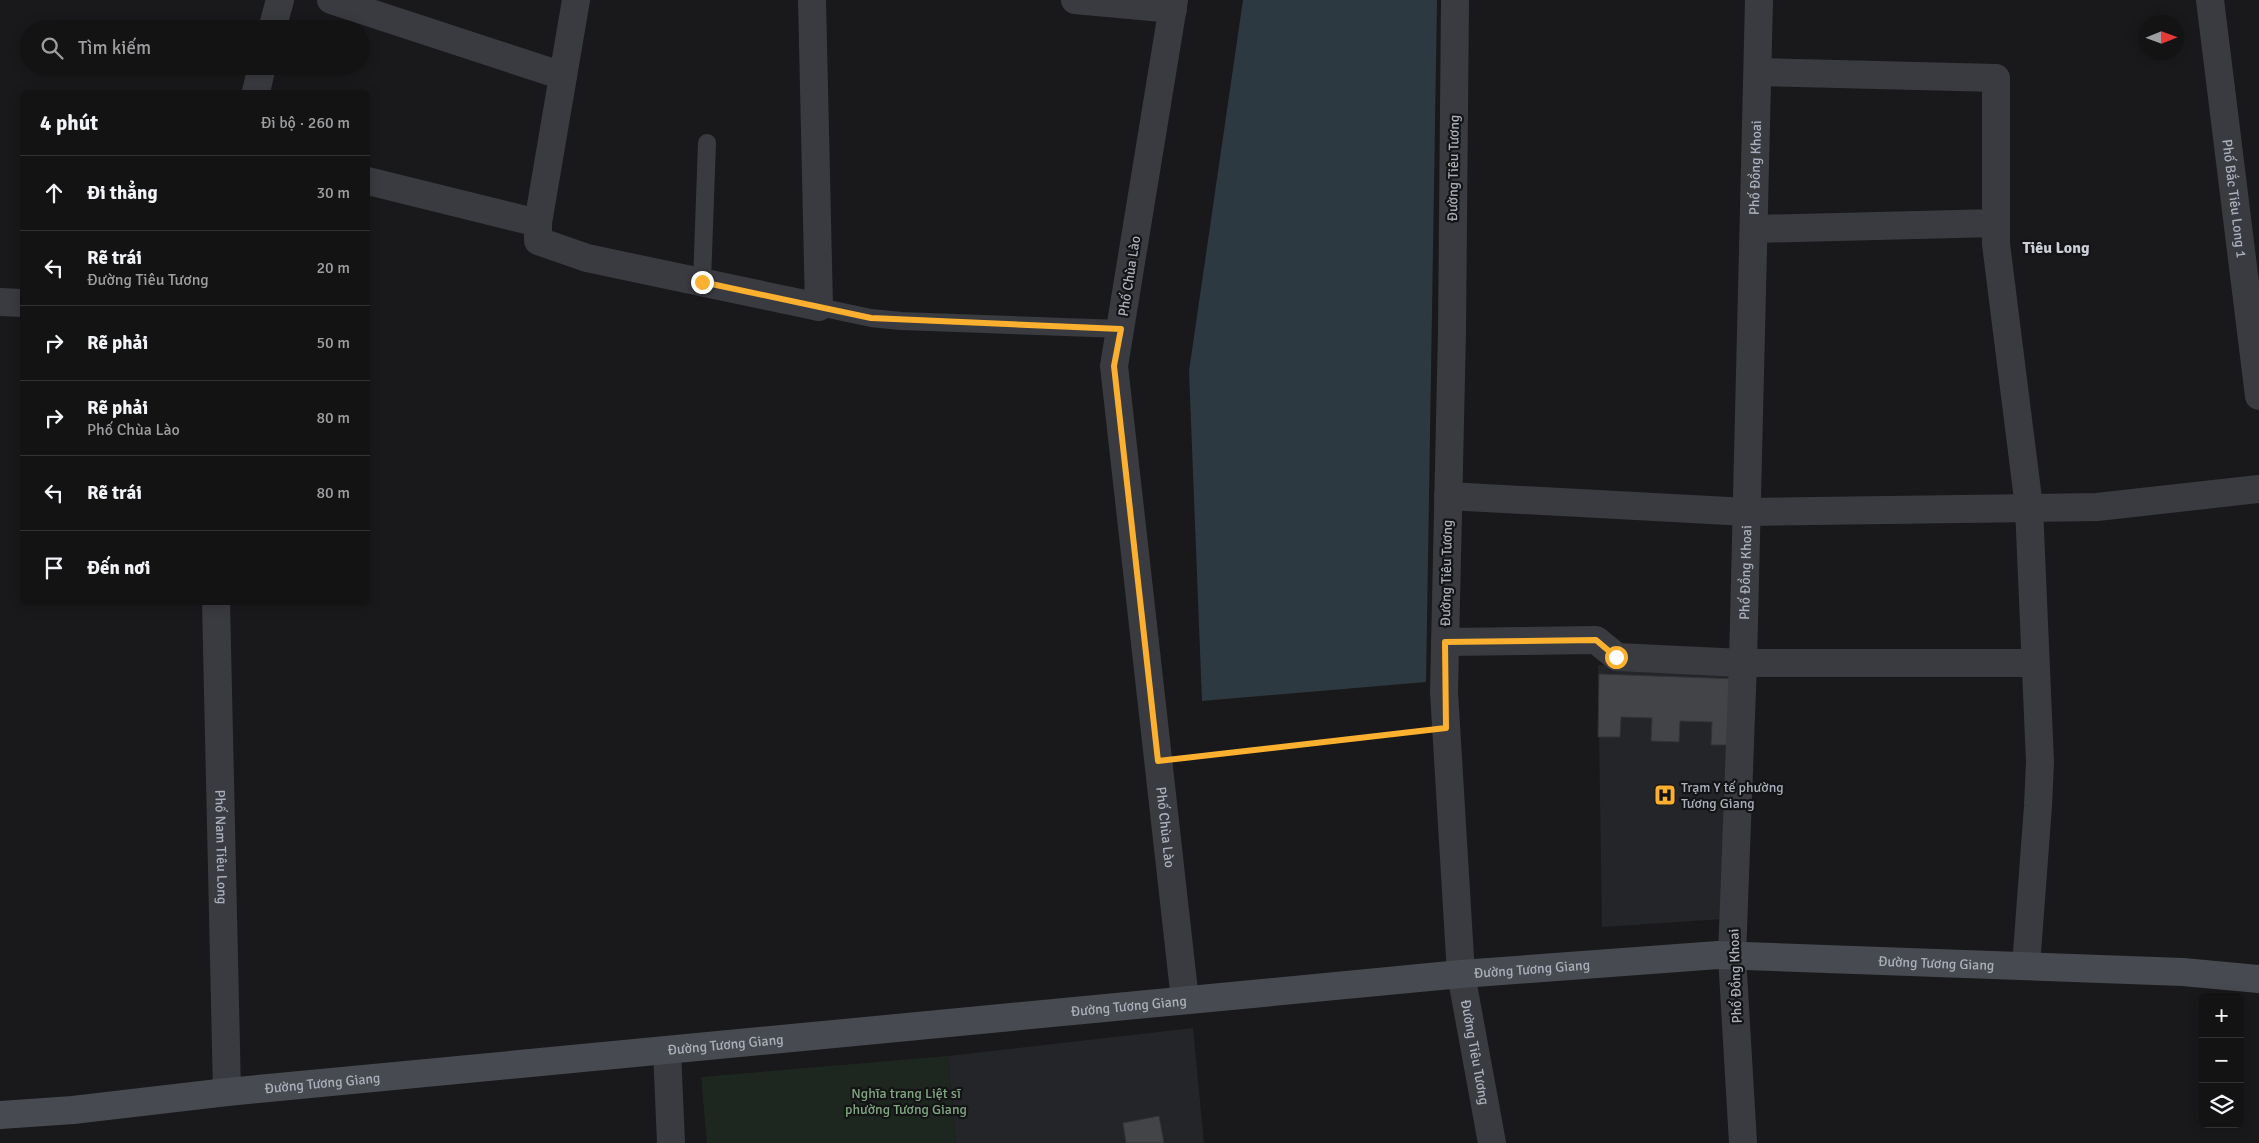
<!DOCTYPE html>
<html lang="vi">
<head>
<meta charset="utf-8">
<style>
  body { margin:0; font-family:Signika,sans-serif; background:#202022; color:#f1f3f6 }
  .controls { position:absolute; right:15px; bottom:15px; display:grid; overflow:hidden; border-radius:8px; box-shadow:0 2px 12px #0003 }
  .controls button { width:45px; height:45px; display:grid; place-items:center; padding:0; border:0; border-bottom:1px solid #323234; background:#131314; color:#f1f3f6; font:25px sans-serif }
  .compass { position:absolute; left:2139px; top:15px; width:45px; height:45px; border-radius:50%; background:#131314; box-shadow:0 2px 12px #0003; rotate:89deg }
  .stop { position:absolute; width:15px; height:15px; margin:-11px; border:4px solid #fcb02f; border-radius:50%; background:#fff }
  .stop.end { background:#fcb02f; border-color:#fff; box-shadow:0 1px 5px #0008 }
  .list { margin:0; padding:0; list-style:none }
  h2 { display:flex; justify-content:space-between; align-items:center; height:65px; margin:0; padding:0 20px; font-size:21px }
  h2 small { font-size:16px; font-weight:400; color:#9d9ea0 }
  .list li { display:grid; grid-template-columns:32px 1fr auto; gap:15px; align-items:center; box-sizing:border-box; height:75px; padding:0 20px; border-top:1px solid #323234 }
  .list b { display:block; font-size:19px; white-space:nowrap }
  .list p { margin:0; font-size:16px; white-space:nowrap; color:#9d9ea0 }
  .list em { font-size:16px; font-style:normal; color:#9d9ea0 }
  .icon { flex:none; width:28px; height:28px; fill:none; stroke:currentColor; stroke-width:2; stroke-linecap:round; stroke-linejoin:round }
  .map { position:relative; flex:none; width:2259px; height:1143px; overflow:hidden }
  .search { position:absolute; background:#131314; box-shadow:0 2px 12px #0003; left:20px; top:20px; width:350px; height:55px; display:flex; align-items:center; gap:12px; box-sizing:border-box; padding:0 18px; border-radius:28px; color:#9d9ea0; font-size:19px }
  .panel { position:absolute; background:#131314; box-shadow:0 2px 12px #0003; left:20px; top:90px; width:350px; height:515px; border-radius:8px }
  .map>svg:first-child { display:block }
  .built { fill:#242528 }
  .green { fill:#1e271f }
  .water { fill:#2d3940 }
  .building { fill:#434448; stroke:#323337 }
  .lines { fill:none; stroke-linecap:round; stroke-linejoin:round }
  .path { stroke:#3f4247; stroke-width:3; stroke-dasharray:2.5 4; stroke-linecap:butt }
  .service { stroke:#393b40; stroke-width:18 }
  .minor { stroke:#393b40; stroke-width:28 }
  .tertiary { stroke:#393b40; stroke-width:28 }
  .secondary { stroke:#474a50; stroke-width:28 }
  .route { stroke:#fcb02f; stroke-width:6 }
  .labels { text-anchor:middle; stroke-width:4.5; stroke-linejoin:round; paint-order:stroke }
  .street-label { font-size:14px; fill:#aab0bb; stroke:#141416 }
  .poi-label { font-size:14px; fill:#aab0bb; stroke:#141416; text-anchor:start }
  .park-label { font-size:14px; fill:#80a781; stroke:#141416 }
  .quarter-label { font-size:16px; font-weight:bold; fill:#cccfd7; stroke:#141416 }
</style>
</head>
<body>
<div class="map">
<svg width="2259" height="1143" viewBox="0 0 2259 1143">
  <rect width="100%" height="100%" fill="#19191b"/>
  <path class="built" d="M 1598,665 L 1738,670 L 1723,919 L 1602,927 Z
    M 1193,1028 L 1204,1143 L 956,1143 L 948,1056 Z"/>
  <path class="green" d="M 948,1056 L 956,1143 L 707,1143 L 701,1077 Z"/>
  <path class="water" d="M 1243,0 L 1437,0 L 1426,682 L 1202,701 L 1189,371 Z"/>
  <path class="building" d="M 1599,674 L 1737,679 L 1735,745 L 1711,745 L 1712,722 L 1680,721 L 1679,742 L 1651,741 L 1652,718 L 1621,717 L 1620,737 L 1598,737 Z
    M 1159,1116 L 1164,1143 L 1126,1143 L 1123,1123 Z"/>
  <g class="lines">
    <path class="path" d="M 1190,757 L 1415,731"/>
    <path class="service" d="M 702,282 L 707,143
      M 819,307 L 871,318 L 901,321 L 1121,329"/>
    <g class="minor">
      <path d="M 331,0 L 563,76"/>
      <path d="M 576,0 L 538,223 L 538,241 L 587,258 L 819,307 L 812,0"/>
      <path d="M 1075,0 L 1173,9"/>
      <path id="s1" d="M 1174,0 L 1114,366 L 1185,1000"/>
      <path id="s2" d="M 2210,0 L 2259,396"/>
      <path d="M 272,29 L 280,0"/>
      <path d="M 1758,72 L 1996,78 L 1996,244 L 2029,507 L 2040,762 L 2038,806 L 2026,966"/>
      <path d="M 256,92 L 262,66"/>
      <path d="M 368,181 L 538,223"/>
      <path d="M 1754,229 L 1996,223"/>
      <path d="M 0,302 L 22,303"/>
      <path d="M 1448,496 L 1747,512 L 2097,507 L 2259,489"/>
      <path id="s3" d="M 216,602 L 227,1092"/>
      <path d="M 1445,642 L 1596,640 L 1617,657 L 1743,663 L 2034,663"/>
      <path d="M 667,1050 L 671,1143"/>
      <path id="s4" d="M 1743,1143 L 1732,956 L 1743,663 L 1759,0"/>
    </g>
    <path class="tertiary" id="s5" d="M 1455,0 L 1452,331 L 1444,692 L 1461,974 L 1492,1143"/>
    <path class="secondary" id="s6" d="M 0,1115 L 73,1110 L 227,1092 L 1461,974 L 1718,955 L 2183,972 L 2259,979"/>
  </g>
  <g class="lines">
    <path class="route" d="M 702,282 L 871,318 L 1121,329 L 1114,366 L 1158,761 L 1446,728 L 1445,642 L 1596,640 L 1616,657"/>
  </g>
  <defs>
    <g id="hospital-square" transform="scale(1.125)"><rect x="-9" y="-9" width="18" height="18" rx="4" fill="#fcb02f" stroke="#141416"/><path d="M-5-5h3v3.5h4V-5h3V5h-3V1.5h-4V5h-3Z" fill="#111"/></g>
  </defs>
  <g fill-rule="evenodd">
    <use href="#hospital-square" x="1665" y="795"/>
  </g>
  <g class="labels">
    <g class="street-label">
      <text dy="5" stroke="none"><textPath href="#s4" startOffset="976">Phố Đồng Khoai</textPath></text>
      <text transform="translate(1453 168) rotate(-89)" y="5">Đường Tiêu Tương</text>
      <text dy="5" stroke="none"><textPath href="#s2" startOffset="200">Phố Bắc Tiêu Long 1</textPath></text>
      <text transform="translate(1129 276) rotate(-81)" y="5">Phố Chùa Lào</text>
      <text dy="5" stroke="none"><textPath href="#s4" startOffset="571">Phố Đồng Khoai</textPath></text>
      <text transform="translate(1446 573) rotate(-89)" y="5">Đường Tiêu Tương</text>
      <text dy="5" stroke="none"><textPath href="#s1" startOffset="835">Phố Chùa Lào</textPath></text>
      <text dy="5" stroke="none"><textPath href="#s3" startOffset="245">Phố Nam Tiêu Long</textPath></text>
      <text dy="5" stroke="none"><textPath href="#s6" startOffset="1944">Đường Tương Giang</textPath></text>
      <text dy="5" stroke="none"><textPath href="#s6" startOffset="1539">Đường Tương Giang</textPath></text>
      <text transform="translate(1735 976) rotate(-92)" y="5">Phố Đồng Khoai</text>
      <text dy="5" stroke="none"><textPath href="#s6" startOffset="1134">Đường Tương Giang</textPath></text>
      <text dy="5" stroke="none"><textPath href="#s6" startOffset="729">Đường Tương Giang</textPath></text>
      <text dy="5" stroke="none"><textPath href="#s5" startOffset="1054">Đường Tiêu Tương</textPath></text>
      <text dy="5" stroke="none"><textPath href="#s6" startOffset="324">Đường Tương Giang</textPath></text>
    </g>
    <g class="poi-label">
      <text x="1681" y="792">Trạm Y tế phường<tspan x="1681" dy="16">Tương Giang</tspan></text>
    </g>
    <g class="park-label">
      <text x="906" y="1098">Nghĩa trang Liệt sĩ<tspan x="906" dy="16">phường Tương Giang</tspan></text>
    </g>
    <g class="quarter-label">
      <text x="2056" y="253">Tiêu Long</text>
    </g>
  </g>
</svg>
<div class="controls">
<button>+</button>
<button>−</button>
<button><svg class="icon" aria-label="layers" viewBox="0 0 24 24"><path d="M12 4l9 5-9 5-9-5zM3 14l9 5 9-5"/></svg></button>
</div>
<svg class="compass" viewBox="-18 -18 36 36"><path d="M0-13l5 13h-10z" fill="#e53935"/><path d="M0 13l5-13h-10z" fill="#9d9ea0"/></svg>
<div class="stop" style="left:1616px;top:657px"></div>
<div class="stop end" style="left:702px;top:282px"></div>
<div class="search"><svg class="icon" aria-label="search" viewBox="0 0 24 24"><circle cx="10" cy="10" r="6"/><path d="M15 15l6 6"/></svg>Tìm kiếm</div>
<section class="panel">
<h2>4 phút<small>Đi bộ · 260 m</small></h2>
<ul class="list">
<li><svg class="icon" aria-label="ahead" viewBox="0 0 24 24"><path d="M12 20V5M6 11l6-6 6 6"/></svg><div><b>Đi thẳng</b></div><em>30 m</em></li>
<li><svg class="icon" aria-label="left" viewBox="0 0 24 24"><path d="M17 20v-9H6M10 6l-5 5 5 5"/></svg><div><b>Rẽ trái</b><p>Đường Tiêu Tương</p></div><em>20 m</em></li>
<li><svg class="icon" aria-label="right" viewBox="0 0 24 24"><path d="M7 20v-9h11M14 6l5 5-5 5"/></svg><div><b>Rẽ phải</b></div><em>50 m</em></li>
<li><svg class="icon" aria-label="right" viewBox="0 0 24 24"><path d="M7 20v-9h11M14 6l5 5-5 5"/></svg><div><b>Rẽ phải</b><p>Phố Chùa Lào</p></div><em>80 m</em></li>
<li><svg class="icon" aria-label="left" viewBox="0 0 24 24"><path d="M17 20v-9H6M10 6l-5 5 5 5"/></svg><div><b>Rẽ trái</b></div><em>80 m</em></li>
<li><svg class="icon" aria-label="arrive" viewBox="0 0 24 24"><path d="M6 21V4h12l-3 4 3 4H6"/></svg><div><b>Đến nơi</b></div></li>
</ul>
</section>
</div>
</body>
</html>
